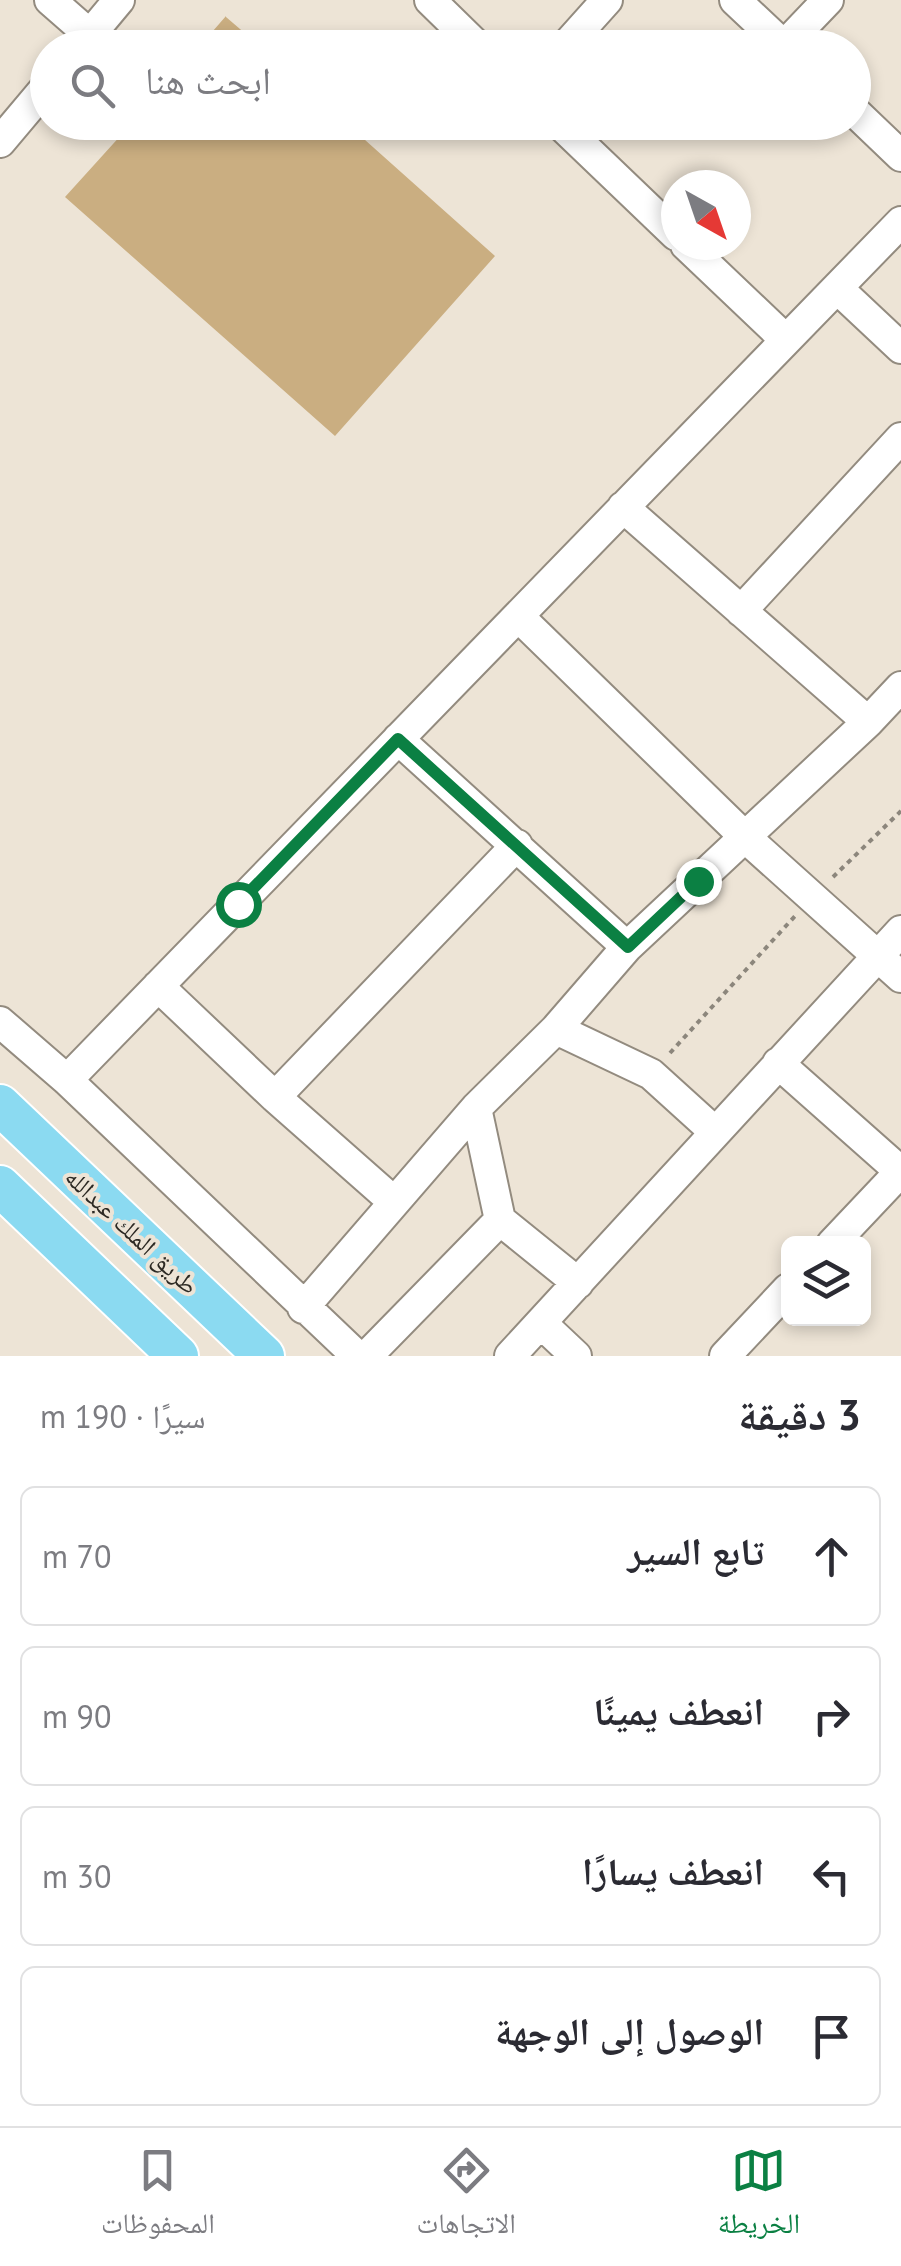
<!DOCTYPE html>
<html lang="ar">
<head>
<meta charset="utf-8">
<style>
  body { margin:0; font-family:"PT Sans","Noto Naskh Arabic",sans-serif; background:#f7f7f7; color:#2b2b33; direction:rtl }
  .controls { position:absolute; right:30px; bottom:30px; display:grid; overflow:hidden; border-radius:15px; box-shadow:0 5px 15px #0003 }
  .controls button { width:90px; height:90px; display:grid; place-items:center; padding:0; border:0; border-bottom:2px solid #e1e1e2; background:#fff; color:#2b2b33; font:50px sans-serif }
  .compass { position:absolute; left:661px; top:170px; width:90px; height:90px; border-radius:50%; background:#fff; box-shadow:0 5px 15px #0003; rotate:140deg }
  .stop { position:absolute; width:30px; height:30px; margin:-22px; border:8px solid #0b8043; border-radius:50%; background:#fff }
  .stop.end { background:#0b8043; border-color:#fff; box-shadow:0 2px 10px #0008 }
  .list { margin:0; padding:0; list-style:none }
  h2 { display:flex; justify-content:space-between; align-items:center; height:130px; margin:0; padding:0 40px; font-size:42px }
  h2 small { font-size:32px; font-weight:400; color:#7c7c81 }
  .list li { display:grid; grid-template-columns:65px 1fr auto; gap:30px; align-items:center; box-sizing:border-box; height:140px; margin:0 20px 20px; padding:0 20px; border:2px solid #e1e1e2; border-radius:15px }
  .list b { display:block; font-size:38px; white-space:nowrap }
  .list em { font-size:32px; font-style:normal; color:#7c7c81 }
  .icon { flex:none; width:55px; height:55px; fill:none; stroke:currentColor; stroke-width:2; stroke-linecap:round; stroke-linejoin:round }
  .map { position:relative; flex:none; width:901px; height:1356px; overflow:hidden; direction:ltr }
  .search { position:absolute; background:#fff; box-shadow:0 5px 15px #0003; left:30px; right:30px; top:30px; height:110px; display:flex; align-items:center; gap:25px; box-sizing:border-box; padding:0 35px; border-radius:55px; color:#7c7c81; font-size:38px }
  .sheet { height:770px; background:#fff }
  nav { display:flex; justify-content:space-around; align-items:center; box-sizing:border-box; height:140px; border-top:2px solid #e1e1e2; background:#fff; font-size:28px; color:#7c7c81 }
  nav a { display:grid; justify-items:center; gap:5px }
  nav .on { color:#0b8043 }
  .map>svg:first-child { display:block }
  .green { fill:#caae81 }
  .lines { fill:none; stroke-linecap:round; stroke-linejoin:round }
  .minor-casing { stroke:#938b7f; stroke-width:34 }
  .major-casing { stroke:#fff; stroke-width:44 }
  .path { stroke:#8c867c; stroke-width:4; stroke-dasharray:5 5; stroke-linecap:butt }
  .minor { stroke:#fff; stroke-width:30 }
  .major { stroke:#8bdaf1; stroke-width:40 }
  .route { stroke:#0b8043; stroke-width:12 }
  .labels { text-anchor:middle; stroke-width:8; stroke-linejoin:round; paint-order:stroke }
  .street-label { font-size:25px; fill:#2c2923; stroke:#ede4d6 }
</style>
</head>
<body>
<div class="map">
<svg width="901" height="1356" viewBox="0 0 901 1356">
  <rect width="100%" height="100%" fill="#ede4d6"/>
  <path class="green" d="M 226,16 L 226,17 L 261,47 L 199,47 Z
    M 132,123 L 346,123 L 495,256 L 335,436 L 65,197 Z"/>
  <g class="lines">
    <g class="minor-casing">
      <path id="minor" d="M 50,0 L 90,35
        M 430,0 L 479,48
        M 735,0 L 786,48
        M 784,46 L 828,0
        M 79,48 L 119,0
        M 564,48 L 607,0
        M 854,111 L 901,156
        M 558,122 L 676,235
        M 0,142 L 48,85
        M 686,245 L 786,340
        M 837,288 L 901,348
        M 623,507 L 868,722
        M 741,611 L 901,438
        M 518,616 L 745,837 L 901,977
        M 398,739 L 627,947
        M 158,986 L 275,1097 L 394,1202
        M 0,1022 L 67,1080 L 357,1356
        M 556,1029 L 651,1074 L 715,1132
        M 778,1063 L 901,1172
        M 67,1080 L 901,222
        M 275,1097 L 517,845
        M 476,1108 L 500,1220 L 578,1283
        M 832,1244 L 901,1171
        M 303,1308 L 476,1108 L 556,1029 L 627,947 L 868,722 L 901,687
        M 541,1323 L 576,1356
        M 367,1356 L 500,1220
        M 510,1356 L 901,931
        M 725,1356 L 788,1289"/>
    </g>
    <g class="major-casing">
      <path id="major" d="M 0,1105 L 264,1356
        M 0,1186 L 178,1356"/>
    </g>
    <path class="path" d="M 833,877 L 901,811
      M 670,1053 L 795,916"/>
    <use href="#minor" class="minor"/>
    <use href="#major" class="major"/>
  </g>
  <g class="lines">
    <path class="route" d="M 238,904 L 398,739 L 628,947 L 698,881"/>
  </g>
  <g class="labels">
    <g class="street-label">
      <text transform="translate(132 1231) rotate(43)" y="9">طريق الملك عبدالله</text>
    </g>
  </g>
</svg>
<div class="controls">
<button><svg class="icon" aria-label="layers" viewBox="0 0 24 24"><path d="M12 4l9 5-9 5-9-5zM3 14l9 5 9-5"/></svg></button>
</div>
<svg class="compass" viewBox="-18 -18 36 36"><path d="M0-13l5 13h-10z" fill="#e53935"/><path d="M0 13l5-13h-10z" fill="#7c7c81"/></svg>
<div class="stop" style="left:238px;top:904px"></div>
<div class="stop end" style="left:698px;top:881px"></div>
<div class="search"><svg class="icon" aria-label="search" viewBox="0 0 24 24"><circle cx="10" cy="10" r="6"/><path d="M15 15l6 6"/></svg>ابحث هنا</div>
</div>
<section class="sheet">
<h2>3 دقيقة<small>سيرًا · 190 m</small></h2>
<ul class="list">
<li><svg class="icon" aria-label="ahead" viewBox="0 0 24 24"><path d="M12 20V5M6 11l6-6 6 6"/></svg><div><b>تابع السير</b></div><em>70 m</em></li>
<li><svg class="icon" aria-label="right" viewBox="0 0 24 24"><path d="M7 20v-9h11M14 6l5 5-5 5"/></svg><div><b>انعطف يمينًا</b></div><em>90 m</em></li>
<li><svg class="icon" aria-label="left" viewBox="0 0 24 24"><path d="M17 20v-9H6M10 6l-5 5 5 5"/></svg><div><b>انعطف يسارًا</b></div><em>30 m</em></li>
<li><svg class="icon" aria-label="arrive" viewBox="0 0 24 24"><path d="M6 21V4h12l-3 4 3 4H6"/></svg><div><b>الوصول إلى الوجهة</b></div></li>
</ul>
</section>
<nav>
<a class="on"><svg class="icon" aria-label="map" viewBox="0 0 24 24"><path d="M3 6l6-2 6 2 6-2v14l-6 2-6-2-6 2zM9 4v14M15 6v14"/></svg>الخريطة</a>
<a><svg class="icon" aria-label="directions" viewBox="0 0 24 24"><path d="M12 3l9 9-9 9-9-9zM9 14v-3h6M13 9l2 2-2 2"/></svg>الاتجاهات</a>
<a><svg class="icon" aria-label="saved" viewBox="0 0 24 24"><path d="M7 4h10v16l-5-4-5 4z"/></svg>المحفوظات</a>
</nav>
</body>
</html>
